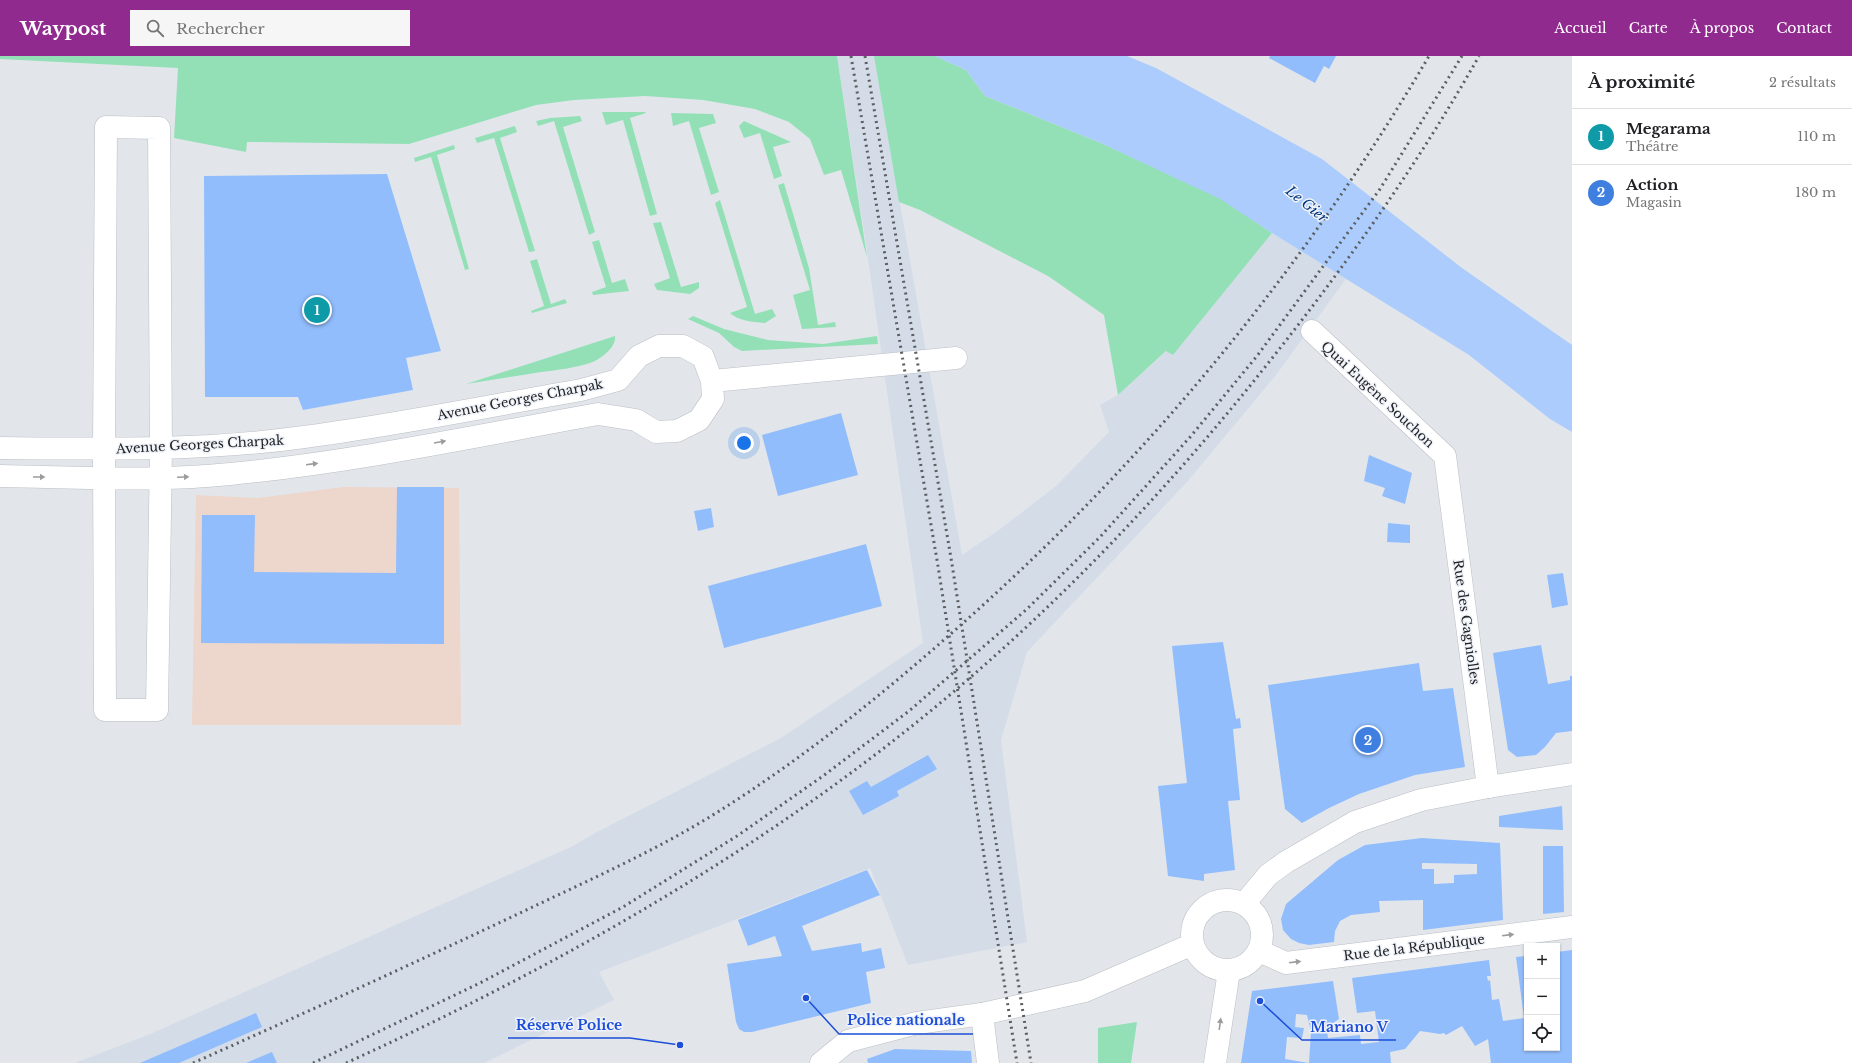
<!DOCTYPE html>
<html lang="fr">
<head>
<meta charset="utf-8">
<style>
  body { margin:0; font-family:"Libre Baskerville",serif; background:#f6f6f6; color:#202124 }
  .controls { position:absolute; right:12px; bottom:12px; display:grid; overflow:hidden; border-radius:0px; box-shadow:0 1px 3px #0004 }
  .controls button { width:36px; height:36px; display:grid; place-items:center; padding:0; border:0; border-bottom:1px solid #e0e0e0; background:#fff; color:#202124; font:20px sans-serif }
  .you { position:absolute; left:744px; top:387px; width:14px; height:14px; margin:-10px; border:3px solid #fff; border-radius:50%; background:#1a73e8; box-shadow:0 0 0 6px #1a73e833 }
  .badge { display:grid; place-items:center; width:26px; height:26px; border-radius:50%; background:#912a8e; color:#fff; font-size:13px; font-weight:700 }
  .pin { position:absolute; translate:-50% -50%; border:2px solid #fff; box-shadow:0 1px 4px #0006 }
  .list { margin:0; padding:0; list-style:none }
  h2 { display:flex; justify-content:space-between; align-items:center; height:52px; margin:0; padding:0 16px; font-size:17px }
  h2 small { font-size:13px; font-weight:400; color:#757577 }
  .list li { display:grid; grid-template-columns:26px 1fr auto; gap:12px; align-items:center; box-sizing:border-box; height:56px; padding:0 16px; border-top:1px solid #e0e0e0 }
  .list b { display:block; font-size:15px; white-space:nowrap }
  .list p { margin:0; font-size:13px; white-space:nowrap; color:#757577 }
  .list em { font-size:13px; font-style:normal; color:#757577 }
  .icon { flex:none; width:22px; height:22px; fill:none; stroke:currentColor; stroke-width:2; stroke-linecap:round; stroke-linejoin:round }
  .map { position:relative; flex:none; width:1572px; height:1007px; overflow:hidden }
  header { display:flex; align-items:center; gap:24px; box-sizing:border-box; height:56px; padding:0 20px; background:#912a8e; color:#fff }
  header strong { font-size:19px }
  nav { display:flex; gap:22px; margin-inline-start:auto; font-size:14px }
  .search { width:280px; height:36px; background:#f6f6f6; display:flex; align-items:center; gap:10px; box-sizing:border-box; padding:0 14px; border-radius:0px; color:#757577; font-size:15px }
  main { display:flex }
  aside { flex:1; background:#fff }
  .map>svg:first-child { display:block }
  .commercial { fill:#edd6cb }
  .built { fill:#d4dce8 }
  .green { fill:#93e0b7 }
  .water { fill:#abccfc }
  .building { fill:#91bdfd; fill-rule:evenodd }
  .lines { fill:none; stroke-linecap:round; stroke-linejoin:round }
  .minor-casing { stroke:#babec4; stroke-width:23 }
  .major-casing { stroke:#babec4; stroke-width:23 }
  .minor { stroke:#fff; stroke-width:22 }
  .major { stroke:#fff; stroke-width:22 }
  .rail { stroke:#5c5e61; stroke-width:3; stroke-dasharray:2 4; stroke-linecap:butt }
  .oneway { fill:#9b9c9d }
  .labels { text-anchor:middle; stroke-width:3; stroke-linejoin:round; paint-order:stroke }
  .street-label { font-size:13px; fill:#212325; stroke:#eff3f9 }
  .water-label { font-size:14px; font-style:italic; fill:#02387c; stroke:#eff3f9 }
  .leader { fill:none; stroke:#1d4ed8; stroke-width:1.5 }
  .callout-dot { fill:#1d4ed8; stroke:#eff3f9; stroke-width:1.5 }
  .callout-label { font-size:14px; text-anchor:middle; font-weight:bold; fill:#1d4ed8; stroke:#eff3f9; stroke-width:3; stroke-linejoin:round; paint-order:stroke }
</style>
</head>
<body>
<header>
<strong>Waypost</strong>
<div class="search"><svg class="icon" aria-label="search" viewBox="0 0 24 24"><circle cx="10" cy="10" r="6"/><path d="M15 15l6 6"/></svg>Rechercher</div>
<nav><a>Accueil</a><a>Carte</a><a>À propos</a><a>Contact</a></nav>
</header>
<main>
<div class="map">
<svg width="1572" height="1007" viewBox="0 0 1572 1007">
  <rect width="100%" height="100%" fill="#e2e6eb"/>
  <path class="commercial" d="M 343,431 L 459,432 L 461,669 L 192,669 L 196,439 L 258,442 Z"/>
  <path class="built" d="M 837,0 L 874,0 L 962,499 L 999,474 L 1056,430 L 1109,376 L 1100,349 L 1118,339 L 1167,295 L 1173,299 L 1272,177 L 1346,223 L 1276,319 L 1187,426 L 1027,596 L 1001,684 L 1027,886 L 908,909 L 870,812 L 599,916 L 614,944 L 484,1007 L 75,1007 L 148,979 L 571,791 L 597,776 L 781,682 L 923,587 L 865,182 Z"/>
  <path class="green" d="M 0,0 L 837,0 L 867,201 L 841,114 L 824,119 L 810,83 L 789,66 L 755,53 L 703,44 L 645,40 L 574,44 L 536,49 L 409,88 L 247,86 L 246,96 L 174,82 L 178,12 L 0,3 Z
    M 874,0 L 935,0 L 966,14 L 985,40 L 1101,87 L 1220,142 L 1272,177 L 1173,299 L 1166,295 L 1118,339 L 1104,259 L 1048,220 L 920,154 L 899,146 Z
    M 602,56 L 645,56 L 646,57 L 630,62 L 657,158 L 650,160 L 623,64 L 606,69 Z
    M 671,57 L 713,58 L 716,67 L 699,72 L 719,136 L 711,139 L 689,65 L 673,70 Z
    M 580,60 L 582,65 L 563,71 L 595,176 L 589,179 L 554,65 L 538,70 L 536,65 L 550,62 Z
    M 744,65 L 791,86 L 773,91 L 782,120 L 774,123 L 760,77 L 744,82 L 739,70 Z
    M 515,70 L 517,76 L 500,82 L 535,195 L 529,196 L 494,82 L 477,87 L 475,82 Z
    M 454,89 L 455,93 L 437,99 L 469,213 L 465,214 L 431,101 L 415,106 L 414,102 Z
    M 784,127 L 809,212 L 818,269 L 835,266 L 836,271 L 802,273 L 793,239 L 810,234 L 778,129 Z
    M 720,144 L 755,258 L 772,253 L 776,260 L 765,267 C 754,266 738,265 730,257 L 747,251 L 715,147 Z
    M 661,166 L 681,231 L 699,226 L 699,232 L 690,238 L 657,234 L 654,228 L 670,222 L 653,167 Z
    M 599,184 L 612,227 L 625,223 L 629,235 L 593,239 L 592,236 L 606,231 L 592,186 Z
    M 537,203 L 551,248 L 565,243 L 567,247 L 532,257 L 531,255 L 544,250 L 530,205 Z
    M 693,260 L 724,273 L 768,284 L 823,288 L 877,280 L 878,288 L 742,295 L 734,291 L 719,277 L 688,263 Z
    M 615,280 C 617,291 600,304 590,307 C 574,312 558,314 541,316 C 516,320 491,324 466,328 Z
    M 1137,966 L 1131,1007 L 1098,1007 L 1098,972 Z"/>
  <path class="water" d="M 935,0 L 1127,0 L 1156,12 L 1322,103 L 1462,212 L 1572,289 L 1572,376 L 1550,363 L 1469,299 L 1272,177 L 1220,143 L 1101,87 L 985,40 L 966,14 Z"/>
  <path class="building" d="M 1270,0 L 1336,0 L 1329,13 L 1324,10 L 1315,27 L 1269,2 Z
    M 387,118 L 441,295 L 406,302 L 413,334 L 303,354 L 298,341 L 205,341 L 204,120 Z
    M 841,357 L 858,419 L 778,440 L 762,379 Z
    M 1369,399 L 1412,417 L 1405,448 L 1382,440 L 1385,432 L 1364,425 Z
    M 397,431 L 444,431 L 444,588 L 201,587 L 202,459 L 255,459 L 254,516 L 396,517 Z
    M 711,452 L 714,471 L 698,475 L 694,455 Z
    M 1388,467 L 1410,469 L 1410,487 L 1387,486 Z
    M 866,488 L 882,550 L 724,592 L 708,530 Z
    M 1563,517 L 1568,549 L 1552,552 L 1547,519 Z
    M 1223,586 L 1236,663 L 1240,662 L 1241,672 L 1233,673 L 1240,744 L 1228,745 L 1235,814 L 1204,818 L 1204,825 L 1168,820 L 1158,730 L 1187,727 L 1172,590 Z
    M 1541,589 L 1548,628 L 1570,624 L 1570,620 L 1572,620 L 1572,675 L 1556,677 L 1545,691 L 1536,699 L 1517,701 L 1508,694 L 1493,597 Z
    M 1419,607 L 1423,635 L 1453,632 L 1465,711 L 1415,719 L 1359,738 L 1329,752 L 1302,767 L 1285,753 L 1268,629 Z
    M 928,699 L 937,713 L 897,735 L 899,740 L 863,759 L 849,735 L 867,725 L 871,731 Z
    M 1562,750 L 1563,774 L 1499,771 L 1499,760 Z
    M 1422,782 L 1500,787 L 1503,864 L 1423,874 L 1423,844 L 1379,845 L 1380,856 L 1351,859 L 1340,865 L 1335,875 L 1334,886 L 1309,889 L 1299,887 L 1291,883 L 1283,874 L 1281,863 L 1286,848 L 1338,804 L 1365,789 ZM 1422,807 L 1477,808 L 1477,818 L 1454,819 L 1454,827 L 1434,828 L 1434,813 L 1422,813 Z
    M 1543,790 L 1563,790 L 1564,856 L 1543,858 Z
    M 867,814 L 880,839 L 802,870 L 812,895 L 861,887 L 862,896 L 881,892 L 885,912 L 866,916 L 871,947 L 752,976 L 744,976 L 739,973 L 736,966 L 727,908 L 782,900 L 775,880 L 748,890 L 738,864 Z
    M 1572,894 L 1572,1007 L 1491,1007 L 1488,983 L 1475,990 L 1462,970 L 1446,979 L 1444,977 L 1440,978 L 1420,975 L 1405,993 L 1390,996 L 1391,1007 L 1309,1007 L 1311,975 L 1307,959 L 1296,958 L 1295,971 L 1304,972 L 1302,982 L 1287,981 L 1285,1003 L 1309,1007 L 1241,1007 L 1252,935 L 1333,925 L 1339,963 L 1333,967 L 1326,968 L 1328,982 L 1360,979 L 1361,988 L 1379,986 L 1375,955 L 1357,957 L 1352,922 L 1489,904 L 1491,920 L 1487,920 L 1488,925 L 1490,924 L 1492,944 L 1499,943 L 1503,965 L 1524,962 L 1516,901 L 1527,900 L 1527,992 L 1557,992 L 1557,896 Z
    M 256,957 L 262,971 L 179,1007 L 140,1007 Z
    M 895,993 L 971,995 L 972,1007 L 868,1007 L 867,1003 Z
    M 272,996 L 277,1007 L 246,1007 Z"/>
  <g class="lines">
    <g class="minor-casing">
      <path id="minor" d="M 106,71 L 159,72 L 161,392 L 157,654 L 105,654 L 104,394 Z
        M 1312,275 L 1445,400 L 1488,731
        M 712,325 L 956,302
        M 0,392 C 101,393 204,395 304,381 C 397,369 489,350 581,334 L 618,324 L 639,300 L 659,290 L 683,290 L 703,301 L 712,325 L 713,343 L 699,364 L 677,375 L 656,376 L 636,364 L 598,358 C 476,380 354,406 230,418 C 154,426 76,421 0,420
        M 1259,895 L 1286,907 L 1572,871
        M 982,958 L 988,1007
        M 1215,1007 L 1229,915"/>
    </g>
    <g class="major-casing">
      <path id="major" d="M1192 879a35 35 0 1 1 70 0a35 35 0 1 1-70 0Z
        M 1244,848 L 1268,819 L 1286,806 L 1355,766 L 1421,744 L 1488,731 L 1572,718
        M 821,1007 L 848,985 L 917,967 L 982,958 L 1085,935 L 1193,888"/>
    </g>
    <use href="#minor" class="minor"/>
    <use href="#major" class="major"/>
    <path class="rail" d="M 851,0 L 937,504 L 1017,1007
      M 865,0 L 951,502 L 1031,1007
      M 193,1007 C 303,958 412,908 520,857 C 589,824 660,793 724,752 C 809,698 888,634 963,567 C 1148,403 1304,213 1429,0
      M 313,1007 L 480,927 L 623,851 L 737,780 L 823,720 L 909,655 L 1027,553 L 1100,481 L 1191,380 L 1257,300 L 1380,133 L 1462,0
      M 346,1007 C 548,915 744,805 917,666 C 1041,566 1149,454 1249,331 C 1334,226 1413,117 1479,0"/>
  </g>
  <defs><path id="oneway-solid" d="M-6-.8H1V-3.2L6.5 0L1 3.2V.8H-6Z"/></defs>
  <g class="oneway">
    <use href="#oneway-solid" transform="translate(440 386) rotate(-10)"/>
    <use href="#oneway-solid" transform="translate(312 408) rotate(-7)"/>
    <use href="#oneway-solid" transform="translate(39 421)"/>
    <use href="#oneway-solid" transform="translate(183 421) rotate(-3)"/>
    <use href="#oneway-solid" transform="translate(1508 879) rotate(-7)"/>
    <use href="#oneway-solid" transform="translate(1295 906) rotate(-7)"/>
    <use href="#oneway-solid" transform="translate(1220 968) rotate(-82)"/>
  </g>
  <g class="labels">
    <g class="street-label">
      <text transform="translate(1378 338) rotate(43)" y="5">Quai Eugène Souchon</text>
      <text transform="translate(520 343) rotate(-11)" y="5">Avenue Georges Charpak</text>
      <text transform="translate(200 388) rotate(-3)" y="5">Avenue Georges Charpak</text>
      <text transform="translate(1467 566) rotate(82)" y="5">Rue des Gagniolles</text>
      <text transform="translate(1414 891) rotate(-7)" y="5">Rue de la République</text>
    </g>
    <g class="water-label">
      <text transform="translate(1307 148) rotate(39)" y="5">Le Gier</text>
    </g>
  </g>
  <path class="leader" d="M806 942L839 978H973M680 989L630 982H508M1260 945L1302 984H1396"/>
  <g class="callout-dot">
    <circle cx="806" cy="942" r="4"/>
    <circle cx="680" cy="989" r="4"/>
    <circle cx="1260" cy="945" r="4"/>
  </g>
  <g class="callout-label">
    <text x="906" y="969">Police nationale</text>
    <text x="569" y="974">Réservé Police</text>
    <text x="1349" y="976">Mariano V</text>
  </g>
</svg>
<div class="controls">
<button>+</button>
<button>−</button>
<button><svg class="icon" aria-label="locate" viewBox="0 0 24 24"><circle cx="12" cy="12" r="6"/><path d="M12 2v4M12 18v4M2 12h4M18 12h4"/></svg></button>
</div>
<div class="you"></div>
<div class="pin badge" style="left:317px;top:254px;background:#0f9aa8">1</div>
<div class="pin badge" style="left:1368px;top:684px;background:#3f7fe0">2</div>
</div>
<aside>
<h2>À proximité<small>2 résultats</small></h2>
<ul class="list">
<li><span class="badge" style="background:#0f9aa8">1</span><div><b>Megarama</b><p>Théâtre</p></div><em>110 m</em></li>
<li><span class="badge" style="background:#3f7fe0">2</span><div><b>Action</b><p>Magasin</p></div><em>180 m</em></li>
</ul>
</aside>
</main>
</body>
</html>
